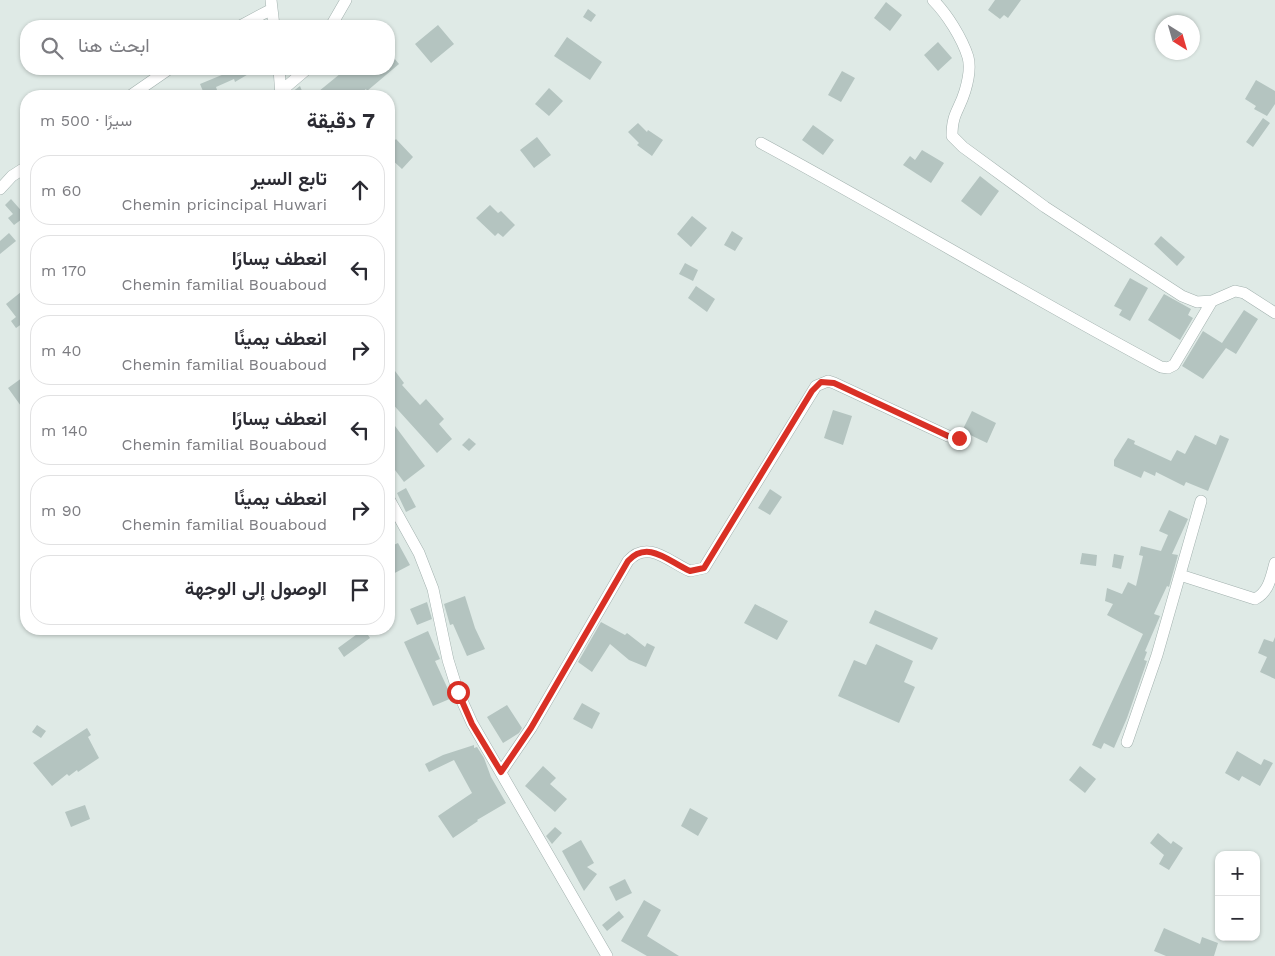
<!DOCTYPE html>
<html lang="ar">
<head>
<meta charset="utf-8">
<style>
  body { margin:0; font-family:"Work Sans",Vazirmatn,sans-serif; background:#f2f2f3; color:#2b2b33; direction:rtl }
  .controls { position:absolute; right:15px; bottom:15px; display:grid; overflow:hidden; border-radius:10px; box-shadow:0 1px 4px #0004 }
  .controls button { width:45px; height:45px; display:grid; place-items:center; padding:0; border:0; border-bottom:1px solid #e1e1e2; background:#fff; color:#2b2b33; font:25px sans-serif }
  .compass { position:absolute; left:1155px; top:15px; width:45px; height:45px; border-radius:50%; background:#fff; box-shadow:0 1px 4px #0004; rotate:143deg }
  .stop { position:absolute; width:15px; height:15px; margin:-11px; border:4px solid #d93025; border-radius:50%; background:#fff }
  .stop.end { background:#d93025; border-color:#fff; box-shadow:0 1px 5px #0008 }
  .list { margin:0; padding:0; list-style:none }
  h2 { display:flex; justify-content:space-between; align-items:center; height:65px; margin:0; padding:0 20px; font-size:21px }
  h2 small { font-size:16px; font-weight:400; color:#7c7c81 }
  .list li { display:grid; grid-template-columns:32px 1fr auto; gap:15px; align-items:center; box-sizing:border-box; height:70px; margin:0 10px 10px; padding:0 10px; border:1px solid #e1e1e2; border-radius:20px }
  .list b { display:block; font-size:19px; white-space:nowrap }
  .list p { margin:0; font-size:16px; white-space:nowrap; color:#7c7c81 }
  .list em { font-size:16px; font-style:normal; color:#7c7c81 }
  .icon { flex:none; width:28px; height:28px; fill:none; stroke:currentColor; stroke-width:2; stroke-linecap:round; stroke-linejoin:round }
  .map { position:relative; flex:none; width:1275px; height:956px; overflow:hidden; direction:ltr }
  .search { position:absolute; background:#fff; box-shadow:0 1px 4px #0004; left:20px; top:20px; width:375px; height:55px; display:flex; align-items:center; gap:12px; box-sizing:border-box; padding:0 18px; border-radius:20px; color:#7c7c81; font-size:19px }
  .panel { position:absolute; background:#fff; box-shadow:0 1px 4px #0004; left:20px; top:90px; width:375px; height:545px; border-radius:20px; direction:rtl }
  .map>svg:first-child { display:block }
  .building { fill:#b4c4c0 }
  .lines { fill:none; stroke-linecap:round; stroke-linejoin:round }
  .minor-casing { stroke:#a2b1ae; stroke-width:12 }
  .minor { stroke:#fff; stroke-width:11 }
  .route { stroke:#d93025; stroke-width:6 }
</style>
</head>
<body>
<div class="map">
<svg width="1275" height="956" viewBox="0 0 1275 956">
  <rect width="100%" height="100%" fill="#dfeae6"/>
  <path class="building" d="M 995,0 L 1021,0 L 1008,18 L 1004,15 L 1000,19 L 988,10 Z
    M 886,2 L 902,15 L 890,31 L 874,18 Z
    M 588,9 L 596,15 L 591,22 L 583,17 Z
    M 438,25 L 454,44 L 431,63 L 415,44 Z
    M 567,37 L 602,62 L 590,80 L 554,56 Z
    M 938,42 L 952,58 L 938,71 L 924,55 Z
    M 389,52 L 399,64 L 367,91 L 366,89 L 357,96 L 313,96 L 346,69 L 389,69 Z
    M 227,69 L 257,69 L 235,82 L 234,79 L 216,87 L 219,96 L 205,96 L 200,84 L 229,72 Z
    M 842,71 L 855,78 L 841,102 L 828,95 Z
    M 1256,80 L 1275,91 L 1275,104 L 1267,116 L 1254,109 L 1256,106 L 1245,99 Z
    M 300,86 L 304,96 L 288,96 L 288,95 Z
    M 549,88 L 563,101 L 549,116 L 535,104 Z
    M 1263,118 L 1270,123 L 1253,147 L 1246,142 Z
    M 638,123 L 647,132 L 648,130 L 663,140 L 652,156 L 637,145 L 639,143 L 628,132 Z
    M 813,125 L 834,140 L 823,155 L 802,140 Z
    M 537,137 L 551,155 L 534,168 L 520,150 Z
    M 396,139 L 413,157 L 402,169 L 389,157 L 389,147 Z
    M 922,150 L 944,163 L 931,183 L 903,165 L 910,156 L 915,160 Z
    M 980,176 L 999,191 L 981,216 L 961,201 Z
    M 11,199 L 26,216 L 14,225 L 8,218 L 13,214 L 5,205 Z
    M 490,205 L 498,213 L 501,211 L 515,225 L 503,237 L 498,233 L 495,236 L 476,218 Z
    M 692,216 L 707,228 L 691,247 L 677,234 Z
    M 732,231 L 743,238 L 735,251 L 724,245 Z
    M 9,233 L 16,241 L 0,254 L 0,241 Z
    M 1161,236 L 1185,257 L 1177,266 L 1154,244 Z
    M 685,263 L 698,270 L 693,281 L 679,274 Z
    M 1130,278 L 1148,288 L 1130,321 L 1119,315 L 1122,310 L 1114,306 Z
    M 696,286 L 715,299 L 707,312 L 688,298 Z
    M 26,288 L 26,321 L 16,328 L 11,321 L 16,317 L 6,304 Z
    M 1164,294 L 1191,309 L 1188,315 L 1193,318 L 1180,340 L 1148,320 Z
    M 1244,310 L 1258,319 L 1236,354 L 1226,348 L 1203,379 L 1182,366 L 1203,331 L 1222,343 Z
    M 389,363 L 404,383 L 402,385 L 420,405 L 426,399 L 444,419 L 439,424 L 452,439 L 437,453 L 389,400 Z
    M 26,375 L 26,413 L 8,388 Z
    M 833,410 L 852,416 L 843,445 L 824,438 Z
    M 972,411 L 996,423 L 987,443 L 962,431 Z
    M 389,418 L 425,466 L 404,482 L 389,462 Z
    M 1195,435 L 1216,445 L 1220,435 L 1229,439 L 1208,491 L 1186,482 L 1184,486 L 1156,472 L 1155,476 L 1144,471 L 1141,478 L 1114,466 L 1114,460 L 1128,438 L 1135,441 L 1134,444 L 1171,461 L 1177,450 L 1185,454 Z
    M 469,438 L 476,444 L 469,451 L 462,445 Z
    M 406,488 L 416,507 L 406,512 L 397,493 Z
    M 770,489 L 782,497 L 770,515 L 758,508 Z
    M 1169,510 L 1188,519 L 1172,554 L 1178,555 L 1169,587 L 1167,586 L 1154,614 L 1160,616 L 1145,651 L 1147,652 L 1144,660 L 1147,661 L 1127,718 L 1114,748 L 1104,743 L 1101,749 L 1092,745 L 1143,634 L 1107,615 L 1113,604 L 1105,601 L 1107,588 L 1122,594 L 1128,582 L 1136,586 L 1143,556 L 1139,555 L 1141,546 L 1161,551 L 1168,535 L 1159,531 Z
    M 398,543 L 410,565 L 389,576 L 389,547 Z
    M 1082,553 L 1097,555 L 1096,566 L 1080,564 Z
    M 1114,554 L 1124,556 L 1121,569 L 1112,567 Z
    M 465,596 L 475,628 L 485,649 L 467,656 L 453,624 L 450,625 L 444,604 Z
    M 427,602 L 432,619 L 417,625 L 410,609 Z
    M 755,604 L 788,621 L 777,640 L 744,623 Z
    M 875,610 L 938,638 L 932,650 L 869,623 Z
    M 601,622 L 625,635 L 627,633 L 645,647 L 647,643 L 655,647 L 646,667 L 629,660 L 610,644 L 592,672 L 578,662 Z
    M 364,629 L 370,638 L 344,657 L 338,648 Z
    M 428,631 L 440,659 L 435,661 L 452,698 L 433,706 L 404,642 Z
    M 1275,637 L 1275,679 L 1260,672 L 1267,657 L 1258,653 L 1264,639 L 1273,642 Z
    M 876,644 L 913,661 L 904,682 L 915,687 L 899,723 L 838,696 L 854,660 L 866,665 Z
    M 582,703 L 600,713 L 592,729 L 573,719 Z
    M 507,705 L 522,728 L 519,733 L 503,743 L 487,717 Z
    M 37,725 L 46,731 L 41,738 L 32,732 Z
    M 87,728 L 91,735 L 88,737 L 99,758 L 78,772 L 77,770 L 69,776 L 67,774 L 52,786 L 33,763 Z
    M 474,745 L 474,748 L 477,747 L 484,758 L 491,777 L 506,803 L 477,820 L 478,821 L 453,838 L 438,816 L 472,793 L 454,760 L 429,772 L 425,764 L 443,755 Z
    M 1237,751 L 1261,765 L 1264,759 L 1273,763 L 1260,786 L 1242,776 L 1239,781 L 1225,773 Z
    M 543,766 L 556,778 L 550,784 L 567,799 L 555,812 L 525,786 Z
    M 1080,766 L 1096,779 L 1085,793 L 1069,780 Z
    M 85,805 L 90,819 L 71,827 L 65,812 Z
    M 690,808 L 708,818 L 698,836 L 681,826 Z
    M 555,827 L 562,833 L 552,844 L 546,836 Z
    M 1158,833 L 1171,844 L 1173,841 L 1183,848 L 1169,870 L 1159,864 L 1164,855 L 1150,843 Z
    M 581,840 L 594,863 L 587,867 L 597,874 L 584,891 L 562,851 Z
    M 625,879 L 632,893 L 616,901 L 609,887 Z
    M 644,900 L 661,910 L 647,936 L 679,956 L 647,956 L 621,941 Z
    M 619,911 L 624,917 L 607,931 L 602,925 Z
    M 1164,928 L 1200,944 L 1202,937 L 1218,943 L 1214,956 L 1166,956 L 1154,951 Z"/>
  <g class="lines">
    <g class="minor-casing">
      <path id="minor" d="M 271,0 L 274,26
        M 933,0 C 947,14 962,38 968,57 C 971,68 968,81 965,91 C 959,111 952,113 952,136 L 963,147 L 1045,207 L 1182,296 L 1197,302 L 1212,301 L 1235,291 L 1244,293 L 1275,313
        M 240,26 L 272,9
        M 331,26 L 346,0
        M 279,69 L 281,96
        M 280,92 L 307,69
        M 130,96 L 169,69
        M 761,143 C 896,216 1026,295 1161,367 L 1168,368 L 1174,365 L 1212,301
        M 0,189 L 12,176 L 26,167
        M 389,499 L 419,553 L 433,589 L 448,660 L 458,692 L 472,723 L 607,956
        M 1180,575 L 1255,599 C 1269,592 1271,577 1275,563
        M 1127,742 L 1157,655 L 1201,501
        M 501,772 L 531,728 L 628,561 C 648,539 669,562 690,571 L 704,568 L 816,386 L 828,381 L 834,383 L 948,436 L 959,438"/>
    </g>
    <use href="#minor" class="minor"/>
  </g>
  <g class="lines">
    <path class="route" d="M 458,692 L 472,724 L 501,772 L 531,728 L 628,561 C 648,539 669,562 690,571 L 704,568 L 812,391 L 821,382 L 834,383 L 948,436 L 959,438"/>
  </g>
</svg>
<div class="controls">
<button>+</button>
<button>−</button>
</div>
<svg class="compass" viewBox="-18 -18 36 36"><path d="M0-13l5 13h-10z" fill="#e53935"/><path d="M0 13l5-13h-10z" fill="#7c7c81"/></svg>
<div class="stop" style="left:458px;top:692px"></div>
<div class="stop end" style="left:959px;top:438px"></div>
<div class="search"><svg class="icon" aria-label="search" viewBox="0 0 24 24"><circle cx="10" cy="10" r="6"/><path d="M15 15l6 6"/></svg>ابحث هنا</div>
<section class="panel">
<h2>7 دقيقة<small>سيرًا · 500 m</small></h2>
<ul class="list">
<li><svg class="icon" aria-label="ahead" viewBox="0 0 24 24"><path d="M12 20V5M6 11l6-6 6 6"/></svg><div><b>تابع السير</b><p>Chemin pricincipal Huwari</p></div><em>60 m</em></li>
<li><svg class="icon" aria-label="left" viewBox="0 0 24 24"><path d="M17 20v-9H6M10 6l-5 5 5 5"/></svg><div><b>انعطف يسارًا</b><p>Chemin familial Bouaboud</p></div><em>170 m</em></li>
<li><svg class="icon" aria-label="right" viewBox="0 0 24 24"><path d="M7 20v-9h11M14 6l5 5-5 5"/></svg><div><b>انعطف يمينًا</b><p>Chemin familial Bouaboud</p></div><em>40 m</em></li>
<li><svg class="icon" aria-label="left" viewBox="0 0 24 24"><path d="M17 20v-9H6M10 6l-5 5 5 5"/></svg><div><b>انعطف يسارًا</b><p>Chemin familial Bouaboud</p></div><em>140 m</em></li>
<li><svg class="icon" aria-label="right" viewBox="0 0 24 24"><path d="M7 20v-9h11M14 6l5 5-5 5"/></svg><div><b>انعطف يمينًا</b><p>Chemin familial Bouaboud</p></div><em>90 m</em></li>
<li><svg class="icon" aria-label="arrive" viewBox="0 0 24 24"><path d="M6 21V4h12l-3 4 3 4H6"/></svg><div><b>الوصول إلى الوجهة</b></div></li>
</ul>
</section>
</div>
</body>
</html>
